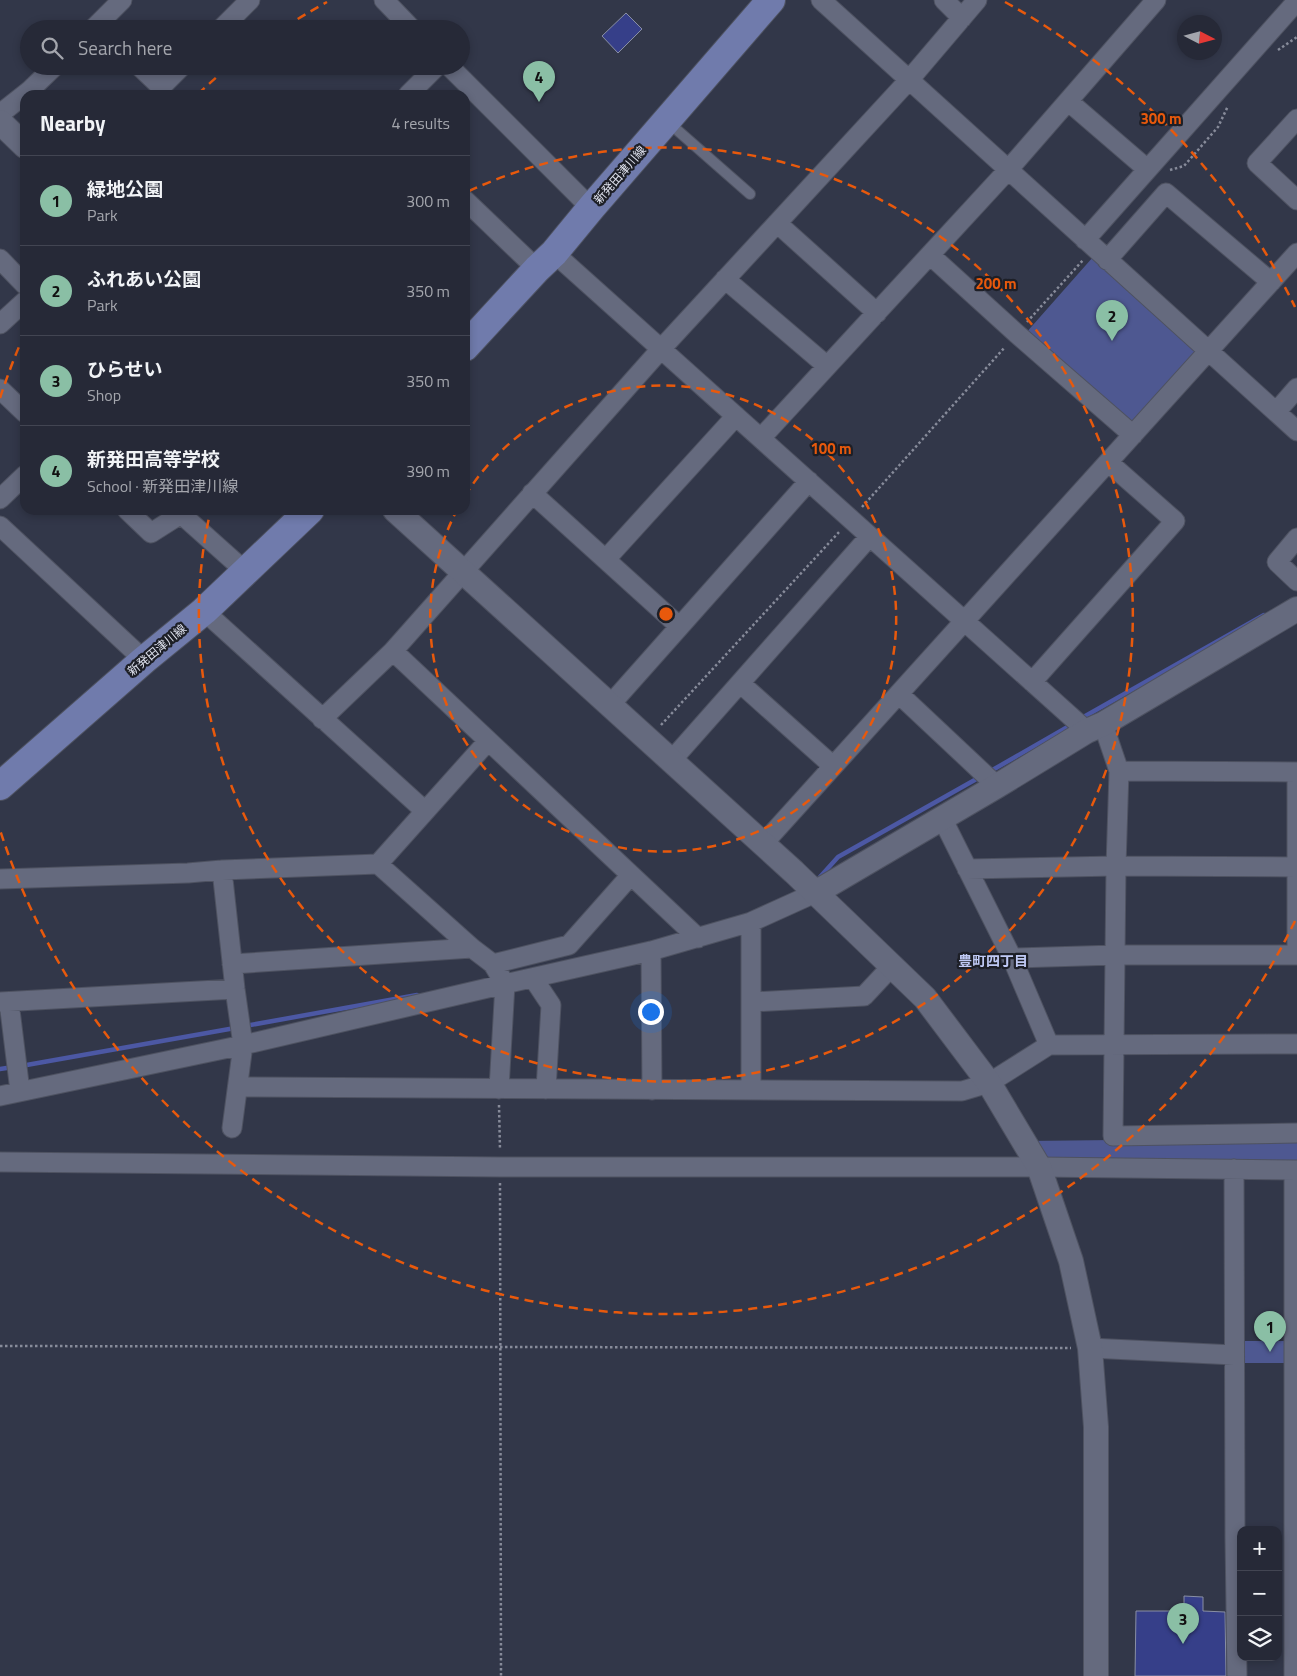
<!DOCTYPE html>
<html lang="en">
<head>
<meta charset="utf-8">
<style>
  body { margin:0; font-family:"Titillium Web","Noto Sans JP",sans-serif; background:#2e313f; color:#f1f3f6 }
  .controls { position:absolute; right:15px; bottom:15px; display:grid; overflow:hidden; border-radius:10px; box-shadow:0 2px 8px #0003 }
  .controls button { width:45px; height:45px; display:grid; place-items:center; padding:0; border:0; border-bottom:1px solid #424552; background:#262937; color:#f1f3f6; font:25px sans-serif }
  .compass { position:absolute; left:1177px; top:15px; width:45px; height:45px; border-radius:50%; background:#262937; box-shadow:0 2px 8px #0003; rotate:96deg }
  .you { position:absolute; left:650px; top:1011px; width:18px; height:18px; margin:-12px; border:4px solid #fff; border-radius:50%; background:#1a73e8; box-shadow:0 0 0 8px #1a73e833 }
  .badge { display:grid; place-items:center; width:32px; height:32px; border-radius:50%; background:#8abfa5; color:#111; font-size:16px; font-weight:700 }
  .pin { position:absolute; translate:-50% -41px; filter:drop-shadow(0 1px 2px #0008) }
  .pin::after { content:''; position:absolute; top:26px; width:18px; height:15px; background:inherit; clip-path:polygon(0 0,100% 0,50% 100%) }
  .list { margin:0; padding:0; list-style:none }
  h2 { display:flex; justify-content:space-between; align-items:center; height:65px; margin:0; padding:0 20px; font-size:21px }
  h2 small { font-size:16px; font-weight:400; color:#a4a6ad }
  .list li { display:grid; grid-template-columns:32px 1fr auto; gap:15px; align-items:center; box-sizing:border-box; height:90px; padding:0 20px; border-top:1px solid #424552 }
  .list b { display:block; font-size:19px; white-space:nowrap }
  .list p { margin:0; font-size:16px; white-space:nowrap; color:#a4a6ad }
  .list em { font-size:16px; font-style:normal; color:#a4a6ad }
  .icon { flex:none; width:28px; height:28px; fill:none; stroke:currentColor; stroke-width:2; stroke-linecap:round; stroke-linejoin:round }
  .map { position:relative; flex:none; width:1297px; height:1676px; overflow:hidden }
  .search { position:absolute; background:#262937; box-shadow:0 2px 8px #0003; left:20px; top:20px; width:450px; height:55px; display:flex; align-items:center; gap:12px; box-sizing:border-box; padding:0 18px; border-radius:28px; color:#a4a6ad; font-size:19px }
  .panel { position:absolute; background:#262937; box-shadow:0 2px 8px #0003; left:20px; top:90px; width:450px; height:425px; border-radius:15px }
  .map>svg:first-child { display:block }
  .green { fill:#4e5891 }
  .lines { fill:none; stroke-linecap:round; stroke-linejoin:round }
  .stream { stroke:#4c58a4; stroke-width:4.5 }
  .building { fill:#363f89; stroke:#898fa4 }
  .service-casing { stroke:#4e5261; stroke-width:12 }
  .minor-casing { stroke:#4e5261; stroke-width:21 }
  .tertiary-casing { stroke:#4e5261; stroke-width:26 }
  .primary-casing { stroke:#4e5261; stroke-width:30 }
  .path { stroke:#878b9a; stroke-width:2.5; stroke-dasharray:2.5 2.5; stroke-linecap:butt }
  .service { stroke:#656a7e; stroke-width:10 }
  .minor { stroke:#656a7e; stroke-width:19 }
  .tertiary { stroke:#656a7e; stroke-width:24 }
  .primary { stroke:#707bac; stroke-width:28 }
  .ring { fill:none; stroke:#e8590c; stroke-width:2.5; stroke-dasharray:9 6 }
  .labels { text-anchor:middle; stroke-width:4.5; stroke-linejoin:round; paint-order:stroke }
  .street-label { font-size:12px; fill:#e2e5f1; stroke:#1d1f27 }
  .neighbourhood-label { font-size:14px; font-weight:bold; fill:#bfc9f4; stroke:#1d1f27 }
  .centre { fill:#e8590c; stroke:#1d1f27; stroke-width:2.5 }
  .ring-label { font-size:15px; text-anchor:middle; font-weight:bold; fill:#e8590c; stroke:#1d1f27; stroke-width:4.5; stroke-linejoin:round; paint-order:stroke }
</style>
</head>
<body>
<div class="map">
<svg width="1297" height="1676" viewBox="0 0 1297 1676">
  <rect width="100%" height="100%" fill="#323749"/>
  <path class="green" d="M 1093,257 L 1198,349 L 1131,423 L 1025,334 Z
    M 1115,1140 L 1297,1142 L 1297,1167 L 1040,1164 L 1026,1141 Z
    M 1242,1341 L 1297,1341 L 1297,1363 L 1243,1363 Z"/>
  <g class="lines">
    <path class="stream" d="M 1080,719 L 1264,615
      M 989,772 L 1071,725
      M 820,877 L 838,857 L 980,777
      M 245,1026 L 417,995
      M 21,1066 L 235,1028
      M 0,1069 L 13,1067"/>
  </g>
  <path class="building" d="M 626,13 L 642,29 L 618,53 L 602,36 Z
    M 1184,1596 L 1203,1597 L 1203,1611 L 1225,1612 L 1226,1676 L 1135,1676 L 1136,1611 L 1184,1611 Z"/>
  <g class="lines">
    <g class="service-casing">
      <path id="service" d="M 668,122 L 750,194"/>
    </g>
    <g class="minor-casing">
      <path id="minor" d="M 384,0 L 412,29
        M 821,0 L 1297,431
        M 944,0 L 962,18
        M 93,29 L 122,0
        M 221,29 L 250,0
        M 139,66 L 161,87 L 182,66
        M 449,66 L 591,208
        M 408,95 L 437,66
        M 1068,101 L 1147,169
        M 0,114 L 29,91 L 55,66
        M 1297,119 L 1257,163 L 1297,200
        M 465,200 L 537,269
        M 777,223 L 877,313
        M 1085,240 L 1297,1
        M 554,253 L 1087,731
        M 930,255 L 1017,334 L 1133,435
        M 0,259 L 25,285
        M 1107,260 L 1166,193 L 1271,282
        M 725,279 L 827,366
        M 0,324 L 25,301
        M 0,389 L 25,413
        M 1276,412 L 1297,388
        M 761,438 L 1008,170 L 1156,0
        M 532,493 L 679,626
        M 0,499 L 25,475
        M 127,510 L 151,533 L 181,514 L 246,572
        M 0,526 L 144,660
        M 1297,538 L 1277,562 L 1297,581
        M 606,559 L 736,416
        M 204,611 L 425,811
        M 1032,682 L 1175,521 L 1108,462
        M 740,683 L 833,766
        M 899,694 L 997,786
        M 610,705 L 809,481
        M 322,719 L 393,651
        M 1103,724 L 1119,771 L 1116,866 L 1113,1136 L 1297,1133
        M 671,761 L 870,536
        M 1119,771 L 1297,772
        M 1297,772 L 1297,955
        M 942,818 L 1012,958 L 1049,1045 L 1297,1044
        M 763,844 L 1297,253
        M 378,864 L 488,741
        M 967,869 L 1116,866 L 1297,867
        M 222,870 L 235,989 L 243,1045 L 232,1128
        M 0,879 L 188,873 L 222,870 L 378,864 L 472,948 L 493,964 L 505,984 L 499,1089
        M 698,938 L 393,651 L 661,349 L 909,80 L 977,0
        M 651,951 L 652,1090
        M 1012,958 L 1115,955 L 1297,955
        M 232,964 L 472,948
        M 493,964 L 569,945 L 631,875
        M 533,978 L 551,1005 L 546,1089
        M 0,1002 L 235,989
        M 9,1002 L 20,1091
        M 751,1002 L 864,996 L 892,966
        M 238,1087 L 962,1091 L 989,1083 L 1049,1045
        M 751,1090 L 751,922
        M 0,1096 L 243,1045 L 505,984 L 651,951 L 751,922 L 815,893
        M 0,1162 L 500,1167 L 1039,1167 L 1297,1170
        M 1234,1169 L 1235,1538 L 1237,1676
        M 1090,1348 L 1234,1355
        M 1294,1676 L 1294,1170"/>
    </g>
    <g class="tertiary-casing">
      <path id="tertiary" d="M 0,122 L 25,146
        M 395,510 L 794,872 L 925,998 L 989,1083 L 1039,1167 L 1071,1261 L 1090,1348 L 1096,1427 L 1096,1676
        M 815,893 L 997,786 L 1087,731 L 1103,724 L 1297,609"/>
    </g>
    <g class="primary-casing">
      <path id="primary" d="M 465,347 L 537,269 L 554,253 L 591,208 L 771,0
        M 0,786 L 144,660 L 204,611 L 310,510"/>
    </g>
    <path class="path" d="M 1278,50 L 1297,37
      M 1170,170 L 1184,166 L 1218,127 L 1228,106
      M 1027,322 L 1084,259
      M 862,507 L 1005,347
      M 661,725 L 840,531
      M 499,1105 L 500,1150
      M 500,1183 L 501,1676
      M 0,1346 L 1071,1348"/>
    <use href="#service" class="service"/>
    <use href="#minor" class="minor"/>
    <use href="#tertiary" class="tertiary"/>
    <use href="#primary" class="primary"/>
  </g>
  <g class="ring">
    <path d="M465 496A233 233 0 1 1 457 510"/>
    <path d="M469 191A467 467 0 1 1 210 513"/>
    <path d="M1295 921A700 700 0 0 1 0 830M0 398A700 700 0 0 1 24 335M198 94A700 700 0 0 1 225 70M285 27A700 700 0 0 1 327 2M1005 2A700 700 0 0 1 1295 307"/>
  </g>
  <g class="labels">
    <g class="street-label">
      <text transform="translate(620 175) rotate(-49)" y="4">新発田津川線</text>
      <text transform="translate(157 650) rotate(-40)" y="4">新発田津川線</text>
    </g>
    <g class="neighbourhood-label">
      <text x="993" y="966">豊町四丁目</text>
    </g>
  </g>
  <circle cx="666" cy="614" r="8" class="centre"/>
  <g class="ring-label">
    <text x="1161" y="124">300 m</text>
    <text x="996" y="289">200 m</text>
    <text x="831" y="454">100 m</text>
  </g>
</svg>
<div class="controls">
<button>+</button>
<button>−</button>
<button><svg class="icon" aria-label="layers" viewBox="0 0 24 24"><path d="M12 4l9 5-9 5-9-5zM3 14l9 5 9-5"/></svg></button>
</div>
<svg class="compass" viewBox="-18 -18 36 36"><path d="M0-13l5 13h-10z" fill="#e53935"/><path d="M0 13l5-13h-10z" fill="#a4a6ad"/></svg>
<div class="you"></div>
<div class="pin badge" style="left:1270px;top:1352px">1</div>
<div class="pin badge" style="left:1112px;top:341px">2</div>
<div class="pin badge" style="left:1183px;top:1644px">3</div>
<div class="pin badge" style="left:539px;top:102px">4</div>
<div class="search"><svg class="icon" aria-label="search" viewBox="0 0 24 24"><circle cx="10" cy="10" r="6"/><path d="M15 15l6 6"/></svg>Search here</div>
<section class="panel">
<h2>Nearby<small>4 results</small></h2>
<ul class="list">
<li><span class="badge">1</span><div><b>緑地公園</b><p>Park</p></div><em>300 m</em></li>
<li><span class="badge">2</span><div><b>ふれあい公園</b><p>Park</p></div><em>350 m</em></li>
<li><span class="badge">3</span><div><b>ひらせい</b><p>Shop</p></div><em>350 m</em></li>
<li><span class="badge">4</span><div><b>新発田高等学校</b><p>School · 新発田津川線</p></div><em>390 m</em></li>
</ul>
</section>
</div>
</body>
</html>
